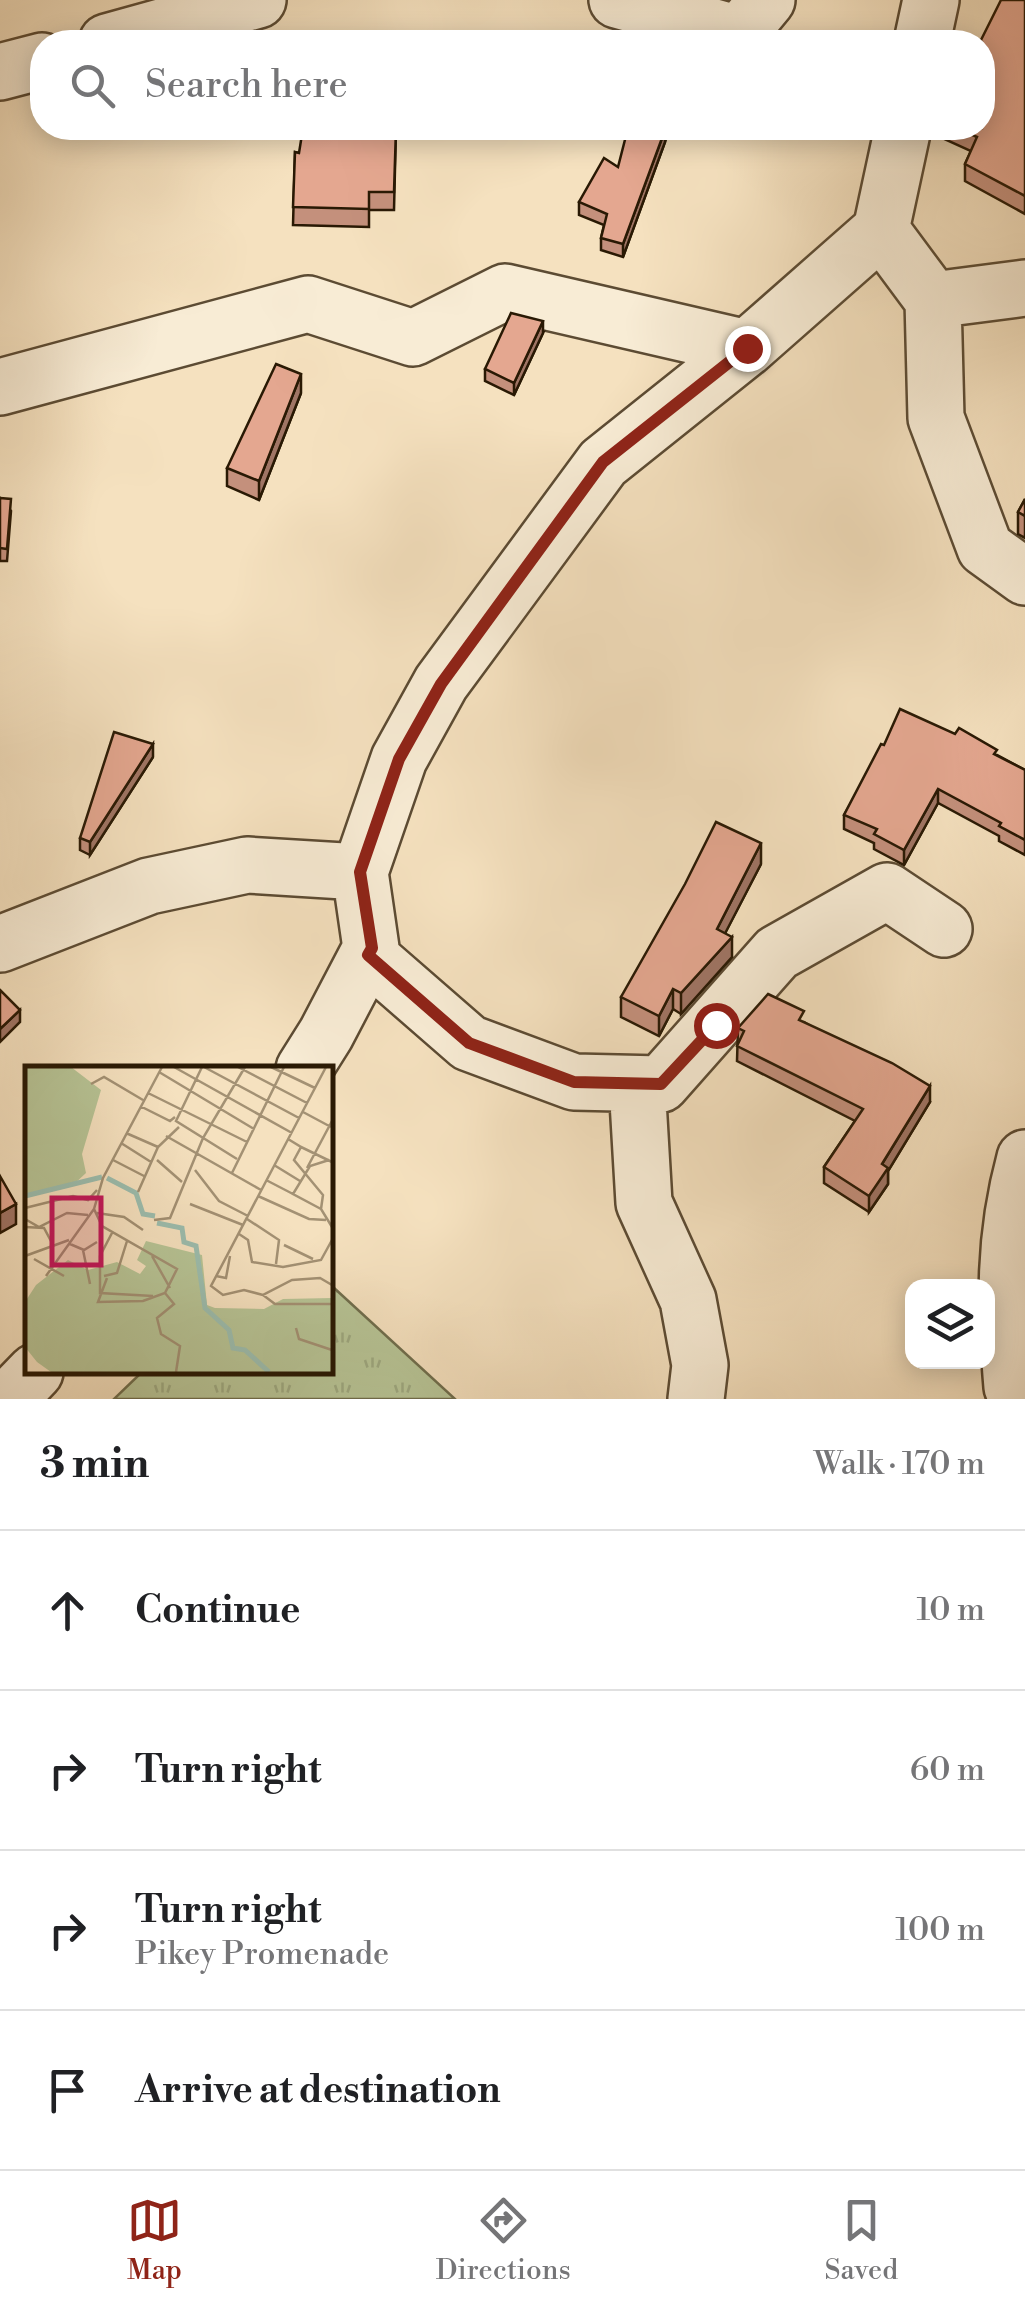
<!DOCTYPE html>
<html lang="en">
<head>
<meta charset="utf-8">
<style>
  body { margin:0; font-family:"Libre Bodoni",serif; background:#f6f6f6; color:#202124 }
  .controls { position:absolute; right:30px; bottom:30px; display:grid; overflow:hidden; border-radius:20px; box-shadow:0 5px 25px #0003 }
  .controls button { width:90px; height:90px; display:grid; place-items:center; padding:0; border:0; border-bottom:2px solid #e0e0e0; background:#fff; color:#202124; font:50px sans-serif }
  .stop { position:absolute; width:30px; height:30px; margin:-22px; border:8px solid #8f2418; border-radius:50%; background:#fff }
  .stop.end { background:#8f2418; border-color:#fff; box-shadow:0 2px 10px #0008 }
  .list { margin:0; padding:0; list-style:none }
  h2 { display:flex; justify-content:space-between; align-items:center; height:130px; margin:0; padding:0 40px; font-size:42px }
  h2 small { font-size:32px; font-weight:400; color:#757577 }
  .list li { display:grid; grid-template-columns:65px 1fr auto; gap:30px; align-items:center; box-sizing:border-box; height:160px; padding:0 40px; border-top:2px solid #e0e0e0 }
  .list b { display:block; font-size:38px; white-space:nowrap }
  .list p { margin:0; font-size:32px; white-space:nowrap; color:#757577 }
  .list em { font-size:32px; font-style:normal; color:#757577 }
  .icon { flex:none; width:55px; height:55px; fill:none; stroke:currentColor; stroke-width:2; stroke-linecap:round; stroke-linejoin:round }
  .map { position:relative; flex:none; width:1025px; height:1399px; overflow:hidden }
  .search { position:absolute; background:#fff; box-shadow:0 5px 25px #0003; left:30px; right:30px; top:30px; height:110px; display:flex; align-items:center; gap:25px; box-sizing:border-box; padding:0 35px; border-radius:40px; color:#757577; font-size:38px }
  .sheet { height:770px; background:#fff }
  nav { display:flex; justify-content:space-around; align-items:center; box-sizing:border-box; height:140px; border-top:2px solid #e0e0e0; background:#fff; font-size:28px; color:#757577 }
  nav a { display:grid; justify-items:center; gap:5px }
  nav .on { color:#8f2418 }
  .map>svg:first-child { display:block }
  .grass { fill:url(#grass-tufts); stroke:#706e4d; stroke-width:2.5 }
  .lines { fill:none; stroke-linecap:round; stroke-linejoin:round }
  .minor-casing { stroke:#5c4b33; stroke-width:60 }
  .minor { stroke:#f8ecd5; stroke-width:55 }
  .wall { fill:#c4907c; stroke:#291904; stroke-width:2.5 }
  .shaded-wall { fill:#a07565; stroke:#291904; stroke-width:2.5 }
  .building { fill:#e4a790; stroke:#291904; stroke-width:2.5 }
  .route { stroke:#8f2418; stroke-width:12 }
  .inset-river { fill:none; stroke:#9cbeaf; stroke-width:5 }
  .inset-road { fill:none; stroke:#a39174; stroke-width:2.5 }
  .view { fill:#c2185b; fill-opacity:0.15; stroke:#c2185b; stroke-width:5 }
  .inset-edge { fill:none; stroke:#291904; stroke-width:5 }
</style>
</head>
<body>
<div class="map">
<svg width="1025" height="1399" viewBox="0 0 1025 1399">
  <defs>
    <pattern id="grass-tufts" width="24" height="20" patternUnits="userSpaceOnUse" patternTransform="scale(2.5)"><rect width="24" height="20" fill="#b7c496"/><path d="M3 7l-1-3M5 7V3M7 7l1-3M15 17l-1-3M17 17v-4M19 17l1-3" fill="none" stroke="#9da880"/></pattern>
  </defs>
  <rect width="100%" height="100%" fill="#f5e1bf"/>
  <filter id="stains"><feTurbulence type="fractalNoise" baseFrequency=".002" numOctaves="4"/><feColorMatrix values="0 0 0 0 .2 0 0 0 0 .09 0 0 0 0 .02 0 0 0 .5 -.17"/></filter>
  <radialGradient id="worn" r=".72"><stop offset=".6" stop-color="#630" stop-opacity="0"/><stop offset="1" stop-color="#630" stop-opacity=".3"/></radialGradient>
  <path class="grass" d="M 333,1287 L 455,1399 L 114,1399 L 142,1372 L 330,1372 L 330,1288 Z"/>
  <g class="lines">
    <g class="minor-casing">
      <path id="minor" d="M 617,0 L 739,34 L 767,0
        M 107,42 L 258,0
        M 922,42 L 931,0
        M 0,72 L 42,61
        M 881,230 L 933,300 L 936,418 L 985,548 L 1025,577
        M 933,300 L 1025,288
        M 0,387 L 308,304 L 413,338 L 505,292 L 747,348
        M 0,944 L 149,886 L 247,865 L 360,872
        M 368,955 L 469,1043 L 574,1082 L 661,1084 L 777,953 L 887,891 L 944,929
        M 304,1069 L 326,1034 L 371,948 L 360,872 L 399,759 L 441,683 L 603,463 L 747,348 L 881,230 L 903,128
        M 637,1084 L 644,1203 L 688,1300 L 700,1365 L 696,1399
        M 9,1399 L 35,1372
        M 1018,1399 L 1012,1387 C 1005,1304 1003,1239 1025,1158"/>
    </g>
    <use href="#minor" class="minor"/>
  </g>
  <path class="wall" d="M 1025,0 L 1025,214 L 965,181 L 965,164 L 971,151 L 942,138 L 942,128 L 982,128 Z
    M 396,128 L 394,210 L 369,210 L 369,227 L 293,225 L 295,152 L 299,153 Z
    M 665,142 L 623,257 L 601,250 L 601,238 L 604,225 L 579,215 L 579,202 L 618,167 Z
    M 543,333 L 514,395 L 485,381 L 485,369 Z
    M 301,393 L 259,500 L 227,486 L 227,468 Z
    M 0,498 L 11,511 L 7,561 L 0,561 Z
    M 1025,499 L 1025,538 L 1018,534 L 1018,512 Z
    M 884,745 L 997,755 L 1025,770 L 1025,855 L 999,841 L 999,836 L 938,803 L 904,865 L 874,849 L 874,843 L 844,829 L 844,815 Z
    M 153,757 L 90,855 L 80,850 L 80,838 Z
    M 761,864 L 725,933 L 732,957 L 681,1014 L 673,1009 L 659,1036 L 621,1017 L 621,997 Z
    M 804,1022 L 930,1102 L 888,1171 L 888,1184 L 869,1212 L 824,1183 L 824,1167 L 855,1121 L 737,1061 L 738,1028 Z"/>
  <path class="shaded-wall" d="M 665,130 L 665,142 L 623,257 L 623,244 Z
    M 543,321 L 543,333 L 514,395 L 514,383 Z
    M 301,374 L 301,393 L 259,500 L 259,481 Z
    M 153,744 L 153,757 L 90,855 L 90,842 Z
    M 938,789 L 938,803 L 904,865 L 904,850 Z
    M 761,843 L 761,864 L 717,949 L 717,929 Z
    M 732,937 L 732,957 L 681,1014 L 681,993 Z
    M 673,989 L 673,1009 L 659,1036 L 659,1016 Z
    M 20,1010 L 20,1022 L 0,1042 L 0,1029 Z
    M 930,1086 L 930,1102 L 888,1171 L 888,1184 L 869,1212 L 869,1196 L 882,1164 Z
    M 16,1204 L 16,1224 L 0,1233 L 0,1213 Z"/>
  <path class="building" d="M 1001,0 L 1025,0 L 1025,196 L 965,164 L 977,137 L 957,128 L 982,128 L 982,42 L 980,42 Z
    M 303,128 L 396,128 L 394,192 L 369,192 L 369,209 L 293,207 L 295,152 L 299,153 Z
    M 628,128 L 659,128 L 665,130 L 623,244 L 601,238 L 607,214 L 579,202 L 604,158 L 618,167 Z
    M 511,313 L 543,321 L 514,383 L 485,369 Z
    M 276,364 L 301,374 L 259,481 L 227,468 Z
    M 0,498 L 11,499 L 7,549 L 0,548 Z
    M 1025,499 L 1025,516 L 1018,512 Z
    M 900,709 L 955,734 L 959,728 L 997,750 L 994,754 L 1025,770 L 1025,840 L 999,826 L 1001,823 L 938,789 L 904,850 L 874,834 L 877,829 L 844,815 L 881,744 L 884,745 Z
    M 114,732 L 153,744 L 90,842 L 80,838 Z
    M 716,822 L 761,843 L 717,929 L 732,937 L 681,993 L 673,989 L 659,1016 L 621,997 L 685,884 Z
    M 0,990 L 20,1010 L 0,1029 Z
    M 768,994 L 804,1011 L 799,1020 L 892,1063 L 930,1086 L 882,1164 L 888,1168 L 869,1196 L 824,1167 L 863,1109 L 737,1046 L 744,1031 L 738,1028 Z
    M 0,1176 L 16,1204 L 0,1213 Z"/>
  <g class="lines">
    <path class="route" d="M 716,1025 L 661,1084 L 574,1082 L 469,1043 L 368,955 L 372,948 L 360,872 L 399,759 L 441,684 L 603,462 L 747,348"/>
  </g>
  <g transform="translate(25 1066)">
    <rect width="308" height="308" fill="#f5e1bf"/>
    <path d="M 0,1 L 46,1 L 76,24 L 57,88 L 61,107 L 48,119 L 0,132 ZM 121,175 L 177,189 L 182,239 L 190,242 L 239,243 L 258,233 L 307,232 L 307,306 L 26,306 L 12,296 L 0,281 L 0,236 L 11,219 L 43,194 L 63,204 L 92,196 L 115,208 L 121,200 L 112,194 Z" fill="#b7c496"/>
    <path class="inset-river" d="M 82,112 L 111,127 L 118,148 L 130,150M 0,130 L 77,111M 132,157 L 157,162 L 159,176 L 171,180 L 180,242 L 204,264 L 208,282 L 220,284 L 244,306"/>
    <path class="inset-road" d="M 149,1 L 267,67M 177,1 L 151,55 L 212,93M 179,1 L 274,52M 213,1 L 282,37M 246,1 L 290,22M 134,6 L 229,63M 66,18 L 79,11 L 118,34M 123,27 L 222,76M 115,40 L 145,55 L 150,51M 278,46 L 306,61M 101,67 L 133,81M 141,70 L 236,124M 263,73 L 276,81 L 269,94 L 298,129 L 296,143 L 307,161M 96,77 L 126,96M 276,81 L 307,96M 88,94 L 119,110M 132,94 L 157,116M 249,99 L 275,115M 282,102 L 307,55M 170,104 L 194,135 L 223,150M 207,107 L 259,1M 241,114 L 268,128M 113,126 L 133,81 L 154,61M 233,130 L 284,153 L 301,154M 165,138 L 218,159M 0,142 L 48,130 L 63,134 L 72,124M 69,143 L 77,160 L 152,203 L 140,227 L 118,235 L 73,236 L 82,212M 296,143 L 268,128 L 285,100 L 304,94M 72,147 L 99,151 L 118,164M 0,153 L 14,161 L 42,147 L 63,149M 222,153 L 254,174 L 251,198M 129,154 L 145,152 L 178,72 L 220,1M 0,161 L 19,162 L 27,177M 88,165 L 75,190 L 75,227 L 128,230M 214,168 L 223,174 L 227,196 L 258,201 L 296,194 L 307,174M 45,178 L 59,184 L 72,176M 259,179 L 288,193M 58,184 L 65,218M 0,190 L 44,174M 127,190 L 145,222M 9,193 L 39,210M 21,210 L 69,143 L 78,112 L 137,1M 79,210 L 92,207 L 102,175M 191,210 L 201,212 L 205,190M 307,219 L 295,212 L 267,214 L 238,229 L 250,238 L 307,238M 140,227 L 149,238 L 132,252 L 136,268 L 155,280 L 151,306M 238,229 L 219,224 L 198,229 L 186,220 L 301,1M 271,262 L 274,273 L 307,284"/>
    <path class="view" d="M 27,132 L 76,132 L 76,199 L 27,199 Z"/>
    <rect width="308" height="308" class="inset-edge"/>
  </g>
  <rect width="100%" height="100%" filter="url(#stains)"/>
  <rect width="100%" height="100%" fill="url(#worn)"/>
</svg>
<div class="controls">
<button><svg class="icon" aria-label="layers" viewBox="0 0 24 24"><path d="M12 4l9 5-9 5-9-5zM3 14l9 5 9-5"/></svg></button>
</div>
<div class="stop" style="left:716px;top:1025px"></div>
<div class="stop end" style="left:747px;top:348px"></div>
<div class="search"><svg class="icon" aria-label="search" viewBox="0 0 24 24"><circle cx="10" cy="10" r="6"/><path d="M15 15l6 6"/></svg>Search here</div>
</div>
<section class="sheet">
<h2>3 min<small>Walk · 170 m</small></h2>
<ul class="list">
<li><svg class="icon" aria-label="ahead" viewBox="0 0 24 24"><path d="M12 20V5M6 11l6-6 6 6"/></svg><div><b>Continue</b></div><em>10 m</em></li>
<li><svg class="icon" aria-label="right" viewBox="0 0 24 24"><path d="M7 20v-9h11M14 6l5 5-5 5"/></svg><div><b>Turn right</b></div><em>60 m</em></li>
<li><svg class="icon" aria-label="right" viewBox="0 0 24 24"><path d="M7 20v-9h11M14 6l5 5-5 5"/></svg><div><b>Turn right</b><p>Pikey Promenade</p></div><em>100 m</em></li>
<li><svg class="icon" aria-label="arrive" viewBox="0 0 24 24"><path d="M6 21V4h12l-3 4 3 4H6"/></svg><div><b>Arrive at destination</b></div></li>
</ul>
</section>
<nav>
<a class="on"><svg class="icon" aria-label="map" viewBox="0 0 24 24"><path d="M3 6l6-2 6 2 6-2v14l-6 2-6-2-6 2zM9 4v14M15 6v14"/></svg>Map</a>
<a><svg class="icon" aria-label="directions" viewBox="0 0 24 24"><path d="M12 3l9 9-9 9-9-9zM9 14v-3h6M13 9l2 2-2 2"/></svg>Directions</a>
<a><svg class="icon" aria-label="saved" viewBox="0 0 24 24"><path d="M7 4h10v16l-5-4-5 4z"/></svg>Saved</a>
</nav>
</body>
</html>
